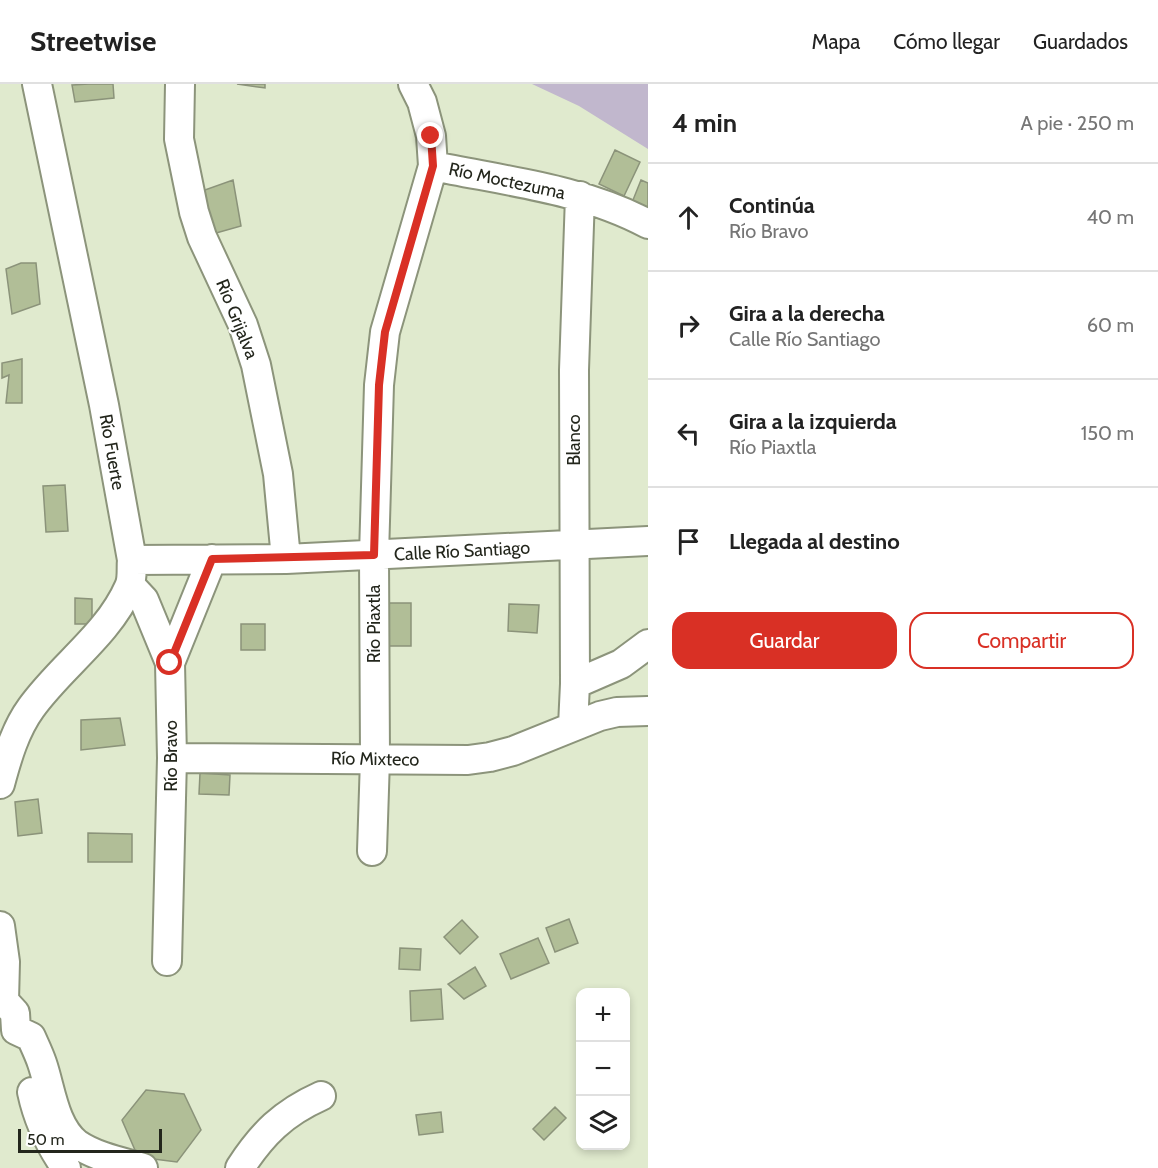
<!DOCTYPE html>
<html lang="es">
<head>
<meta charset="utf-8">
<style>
  body { margin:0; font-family:Cabin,sans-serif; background:#f6f6f6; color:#222 }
  .controls { position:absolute; right:18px; bottom:18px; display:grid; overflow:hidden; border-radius:12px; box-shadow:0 3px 9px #0003 }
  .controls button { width:54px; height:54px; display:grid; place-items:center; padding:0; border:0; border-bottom:2px solid #e0e0e0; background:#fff; color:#222; font:30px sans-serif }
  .scale { position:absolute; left:18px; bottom:15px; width:144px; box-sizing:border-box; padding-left:6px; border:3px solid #23261c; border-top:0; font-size:16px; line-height:21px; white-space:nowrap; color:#23261c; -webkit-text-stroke:4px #fff; paint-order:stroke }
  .stop { position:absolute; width:18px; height:18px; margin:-14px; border:4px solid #d93025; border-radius:50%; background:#fff }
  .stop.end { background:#d93025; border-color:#fff; box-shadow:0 2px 6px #0008 }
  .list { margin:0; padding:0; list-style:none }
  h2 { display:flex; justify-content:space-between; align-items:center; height:78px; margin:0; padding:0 24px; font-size:26px }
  h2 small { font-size:20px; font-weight:400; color:#767676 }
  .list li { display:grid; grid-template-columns:39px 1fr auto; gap:18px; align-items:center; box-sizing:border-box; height:108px; padding:0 24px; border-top:2px solid #e0e0e0 }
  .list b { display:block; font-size:22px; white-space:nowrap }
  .list p { margin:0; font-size:20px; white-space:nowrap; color:#767676 }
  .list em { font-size:20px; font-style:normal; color:#767676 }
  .actions { display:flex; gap:12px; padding:18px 24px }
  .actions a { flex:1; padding:14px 0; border:2px solid #d93025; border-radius:18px; text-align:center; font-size:21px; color:#d93025 }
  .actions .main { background:#d93025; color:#fff }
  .icon { flex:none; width:33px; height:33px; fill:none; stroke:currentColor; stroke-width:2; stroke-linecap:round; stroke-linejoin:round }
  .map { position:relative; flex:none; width:648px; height:1084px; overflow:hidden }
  header { display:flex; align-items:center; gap:36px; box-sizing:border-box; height:84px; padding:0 30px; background:#fff; border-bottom:2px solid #e0e0e0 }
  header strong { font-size:28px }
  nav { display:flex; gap:33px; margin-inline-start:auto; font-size:21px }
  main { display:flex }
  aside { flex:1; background:#fff }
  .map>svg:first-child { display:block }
  .green { fill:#c1b7cd }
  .building { fill:#b1be97; stroke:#8b937a; stroke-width:1.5 }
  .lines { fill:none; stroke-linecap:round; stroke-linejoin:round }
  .minor-casing { stroke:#8c947b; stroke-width:32 }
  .minor { stroke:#fff; stroke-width:28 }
  .route { stroke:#d93025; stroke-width:8 }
  .labels { text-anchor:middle; stroke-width:4.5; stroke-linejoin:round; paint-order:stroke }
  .street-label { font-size:18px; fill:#23261c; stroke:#fff }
</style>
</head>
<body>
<header>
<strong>Streetwise</strong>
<nav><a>Mapa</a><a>Cómo llegar</a><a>Guardados</a></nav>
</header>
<main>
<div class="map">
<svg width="648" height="1084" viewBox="0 0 648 1084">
  <rect width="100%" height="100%" fill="#e0eace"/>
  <path class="green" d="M 532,0 L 648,0 L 648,65 L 579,22 Z"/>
  <path class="building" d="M 89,0 L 113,0 L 114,14 L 75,18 L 72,1 Z
    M 237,0 L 265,0 L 265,4 Z
    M 615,66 L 640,78 L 624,112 L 599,100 Z
    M 233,96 L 241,142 L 202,153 L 202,107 Z
    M 641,96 L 648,99 L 648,128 L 631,121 Z
    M 21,179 L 36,179 L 40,220 L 12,230 L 6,185 Z
    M 22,275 L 22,319 L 6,319 L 9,291 L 2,294 L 2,279 Z
    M 65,401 L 68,447 L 46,448 L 43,402 Z
    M 75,514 L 92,515 L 92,540 L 75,540 Z
    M 383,519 L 411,519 L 411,562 L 383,562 Z
    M 509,520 L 539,521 L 537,549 L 508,547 Z
    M 241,540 L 265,540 L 265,566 L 241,566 Z
    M 120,634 L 125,661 L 81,666 L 81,636 Z
    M 200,689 L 230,691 L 229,711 L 199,710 Z
    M 38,715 L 42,749 L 18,752 L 15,718 Z
    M 88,749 L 132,750 L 132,778 L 88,778 Z
    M 569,835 L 578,859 L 555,868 L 546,844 Z
    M 462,836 L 478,853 L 460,870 L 444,853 Z
    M 538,854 L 549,879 L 511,895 L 500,870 Z
    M 400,864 L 421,865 L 420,886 L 399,885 Z
    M 475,883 L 486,902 L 464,915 L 448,900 Z
    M 441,905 L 443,935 L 411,937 L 410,907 Z
    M 146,1006 L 184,1010 L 201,1046 L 177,1078 L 138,1073 L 122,1036 Z
    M 555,1023 L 566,1034 L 544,1056 L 533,1045 Z
    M 441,1028 L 443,1048 L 419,1051 L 416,1031 Z"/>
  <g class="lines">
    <g class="minor-casing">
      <path id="minor" d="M 180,0 L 179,55 L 194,128 L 202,153 L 243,241 L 256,281 L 278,390 L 286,475
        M 433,82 C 505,97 583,105 648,140
        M 132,476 L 286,475 L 648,457
        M 130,501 L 144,516 L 170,579
        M 575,600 L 621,580 L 648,560
        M 573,642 L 575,600 L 574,286 L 580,112
        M 172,674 L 468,676 L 490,673 L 513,667 L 600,632 L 617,628 L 648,627
        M 0,700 C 7,674 15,646 31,624 C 61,582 108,551 129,503 C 133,495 131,484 132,476 L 104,321 L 37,0
        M 372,767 L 375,675 L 374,471 L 379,301 L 385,248 L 433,82 L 431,52 L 422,18 L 413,0
        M 0,842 L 5,878 L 4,917 L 15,929 L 16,946 L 31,953 C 35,962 39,970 42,979 C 51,1005 54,1042 77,1060 C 96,1073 122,1078 143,1084
        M 167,877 L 172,674 L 170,579 L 212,475
        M 32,1008 C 38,1036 49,1060 66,1084
        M 240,1084 C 262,1050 283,1029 321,1012"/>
    </g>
    <use href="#minor" class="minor"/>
  </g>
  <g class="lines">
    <path class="route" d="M 170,579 L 212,475 L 374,471 L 379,301 L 385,248 L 433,82 L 431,52"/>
  </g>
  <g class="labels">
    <g class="street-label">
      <text transform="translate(507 97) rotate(12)" y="6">Río Moctezuma</text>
      <text transform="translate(237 235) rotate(68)" y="6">Río Grijalva</text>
      <text transform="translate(574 356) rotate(-90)" y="6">Blanco</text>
      <text transform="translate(112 368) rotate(80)" y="6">Río Fuerte</text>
      <text transform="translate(462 467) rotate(-3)" y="6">Calle Río Santiago</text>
      <text transform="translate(374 540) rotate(-90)" y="6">Río Piaxtla</text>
      <text transform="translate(171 672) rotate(-90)" y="6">Río Bravo</text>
      <text transform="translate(375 675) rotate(1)" y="6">Río Mixteco</text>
    </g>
  </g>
</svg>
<div class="controls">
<button>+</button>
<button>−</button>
<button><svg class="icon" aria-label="layers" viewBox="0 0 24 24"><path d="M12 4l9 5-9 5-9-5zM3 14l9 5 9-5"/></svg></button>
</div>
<div class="scale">50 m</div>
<div class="stop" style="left:170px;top:579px"></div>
<div class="stop end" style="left:431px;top:52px"></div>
</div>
<aside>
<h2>4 min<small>A pie · 250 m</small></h2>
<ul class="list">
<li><svg class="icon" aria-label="ahead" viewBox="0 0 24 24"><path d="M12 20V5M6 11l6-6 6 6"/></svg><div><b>Continúa</b><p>Río Bravo</p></div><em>40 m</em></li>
<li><svg class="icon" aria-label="right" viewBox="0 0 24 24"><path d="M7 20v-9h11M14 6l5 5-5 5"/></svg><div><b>Gira a la derecha</b><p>Calle Río Santiago</p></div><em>60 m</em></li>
<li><svg class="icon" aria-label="left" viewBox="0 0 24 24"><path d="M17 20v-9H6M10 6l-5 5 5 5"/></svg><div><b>Gira a la izquierda</b><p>Río Piaxtla</p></div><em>150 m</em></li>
<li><svg class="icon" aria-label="arrive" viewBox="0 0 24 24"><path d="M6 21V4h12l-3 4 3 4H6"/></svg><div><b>Llegada al destino</b></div></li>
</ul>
<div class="actions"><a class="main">Guardar</a><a>Compartir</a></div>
</aside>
</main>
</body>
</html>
